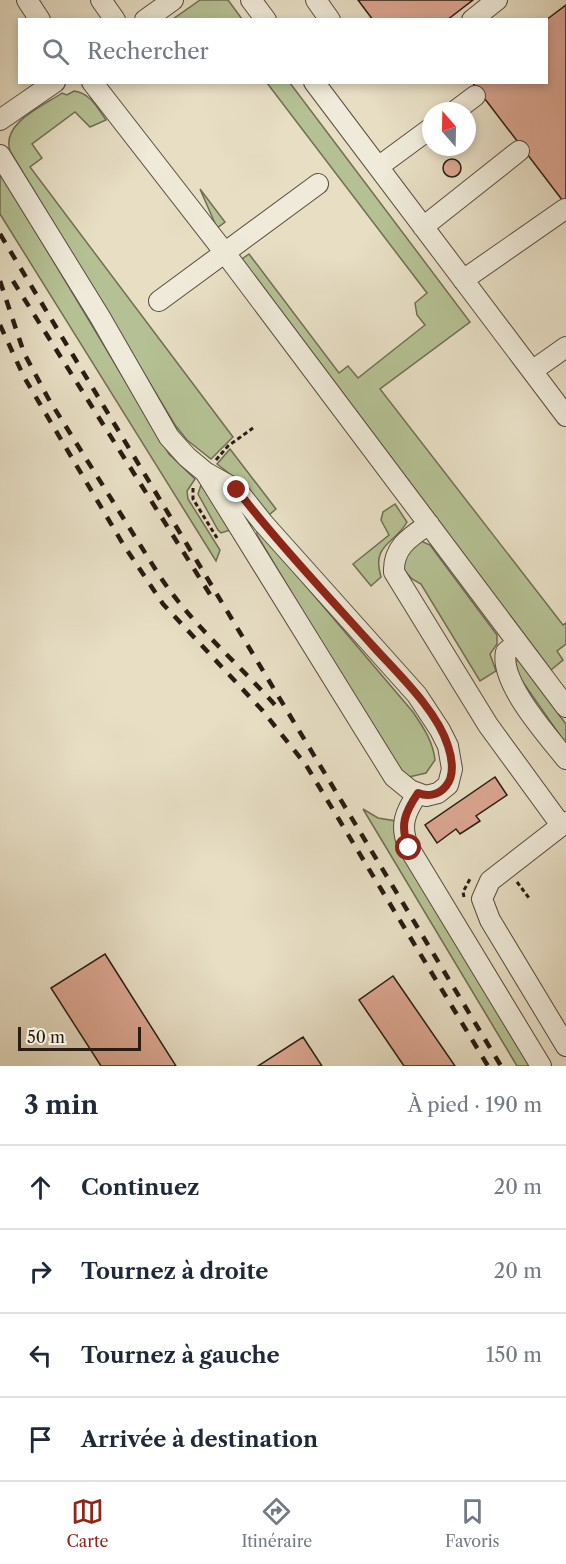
<!DOCTYPE html>
<html lang="fr">
<head>
<meta charset="utf-8">
<style>
  body { margin:0; font-family:"Libre Caslon Text",serif; background:#f2f2f3; color:#1f2937 }
  .compass { position:absolute; left:422px; top:102px; width:54px; height:54px; border-radius:50%; background:#fff; box-shadow:0 3px 9px #0003; rotate:340deg }
  .scale { position:absolute; left:18px; bottom:15px; width:123px; box-sizing:border-box; padding-left:6px; border:3px solid #2a1c12; border-top:0; font-size:16px; line-height:21px; white-space:nowrap; color:#2a1c12; -webkit-text-stroke:4px #efead9; paint-order:stroke }
  .stop { position:absolute; width:18px; height:18px; margin:-14px; border:4px solid #8f2418; border-radius:50%; background:#fff }
  .stop.end { background:#8f2418; border-color:#fff; box-shadow:0 2px 6px #0008 }
  .list { margin:0; padding:0; list-style:none }
  h2 { display:flex; justify-content:space-between; align-items:center; height:78px; margin:0; padding:0 24px; font-size:26px }
  h2 small { font-size:20px; font-weight:400; color:#747a83 }
  .list li { display:grid; grid-template-columns:39px 1fr auto; gap:18px; align-items:center; box-sizing:border-box; height:84px; padding:0 24px; border-top:2px solid #e0e1e3 }
  .list b { display:block; font-size:22px; white-space:nowrap }
  .list em { font-size:20px; font-style:normal; color:#747a83 }
  .icon { flex:none; width:33px; height:33px; fill:none; stroke:currentColor; stroke-width:2; stroke-linecap:round; stroke-linejoin:round }
  .map { position:relative; flex:none; width:566px; height:1066px; overflow:hidden }
  .search { position:absolute; background:#fff; box-shadow:0 3px 9px #0003; left:18px; right:18px; top:18px; height:66px; display:flex; align-items:center; gap:15px; box-sizing:border-box; padding:0 21px; border-radius:0px; color:#747a83; font-size:22px }
  .sheet { height:414px; background:#fff }
  nav { display:flex; justify-content:space-around; align-items:center; box-sizing:border-box; height:84px; border-top:2px solid #e0e1e3; background:#fff; font-size:16px; color:#747a83 }
  nav a { display:grid; justify-items:center; gap:3px }
  nav .on { color:#8f2418 }
  .map>svg:first-child { display:block }
  .green { fill:#b5c194; stroke:#706e53; stroke-width:1.5 }
  .building { fill:#dca692; stroke:#2a1c12; stroke-width:1.5 }
  .lines { fill:none; stroke-linecap:round; stroke-linejoin:round }
  .minor-casing { stroke:#594c3e; stroke-width:22 }
  .path { stroke:#2a1c12; stroke-width:3; stroke-dasharray:4.5 3; stroke-linecap:butt }
  .minor { stroke:#efead9; stroke-width:20 }
  .rail { stroke:#2a1c12; stroke-width:4.5; stroke-dasharray:10 10; stroke-linecap:butt }
  .route { stroke:#8f2418; stroke-width:8 }
</style>
</head>
<body>
<div class="map">
<svg width="566" height="1066" viewBox="0 0 566 1066">
  <rect width="100%" height="100%" fill="#e7dec4"/>
  <filter id="stains"><feTurbulence type="fractalNoise" baseFrequency=".00333" numOctaves="4"/><feColorMatrix values="0 0 0 0 .2 0 0 0 0 .09 0 0 0 0 .02 0 0 0 .5 -.17"/></filter>
  <radialGradient id="worn" r=".72"><stop offset=".6" stop-color="#630" stop-opacity="0"/><stop offset="1" stop-color="#630" stop-opacity=".3"/></radialGradient>
  <path class="green" d="M 200,0 L 228,0 L 242,19 L 173,19 Z
    M 267,83 L 290,83 L 470,322 L 380,389 L 563,625 L 566,623 L 566,644 L 557,651 L 563,660 L 551,670 L 242,259 L 249,254 L 339,373 L 348,366 L 358,378 L 425,325 L 417,315 L 415,303 L 427,293 Z
    M 74,91 C 90,93 97,107 106,120 L 90,127 L 75,112 L 32,144 L 42,158 L 30,167 L 233,437 L 211,459 L 187,440 L 175,425 L 10,151 C 1,123 43,106 62,93 L 67,95 Z
    M 0,172 L 169,454 L 195,479 L 187,491 L 188,499 L 220,550 L 216,561 L 0,214 Z
    M 200,189 L 225,222 L 217,228 Z
    M 230,449 L 276,509 L 269,515 L 235,478 L 217,464 Z
    M 201,485 L 216,501 L 230,530 L 221,533 L 218,530 L 198,494 Z
    M 395,504 L 407,522 C 395,544 371,544 381,577 L 371,586 L 353,564 L 389,535 L 381,520 L 383,512 Z
    M 257,531 L 260,532 L 413,712 C 423,727 433,741 435,760 L 426,773 L 409,777 L 399,771 L 257,535 Z
    M 421,541 L 430,545 L 497,635 L 497,644 L 490,654 L 496,671 L 480,681 L 421,584 L 412,579 L 403,569 L 404,553 Z
    M 518,660 L 566,724 L 566,744 L 511,665 Z
    M 363,809 L 378,818 L 396,821 L 395,833 L 535,1066 L 517,1066 Z"/>
  <path class="building" d="M 358,0 L 473,0 L 447,20 L 373,20 Z
    M 566,5 L 566,205 L 472,82 L 546,82 L 546,20 Z
    M443 168a9 9 0 1 1 18 0a9 9 0 1 1-18 0Z
    M 495,777 L 507,795 L 476,816 L 480,821 L 460,834 L 456,829 L 437,843 L 425,825 Z
    M 105,954 L 176,1066 L 101,1066 L 51,988 Z
    M 393,976 L 455,1066 L 404,1066 L 359,1000 Z
    M 303,1037 L 322,1066 L 258,1066 Z"/>
  <g class="lines">
    <g class="minor-casing">
      <path id="minor" d="M 27,0 L 40,20
        M 101,0 L 115,20
        M 251,0 L 266,20
        M 316,0 L 330,20
        M 145,20 L 173,0
        M 472,20 L 497,0
        M 92,82 L 225,253 L 566,707
        M 314,82 L 566,416
        M 455,111 L 475,96
        M 0,120 L 55,82
        M 0,155 L 100,317 L 169,437 L 187,457 L 205,472 L 237,490 L 264,524 L 417,695 L 440,730 L 448,746 L 452,769 L 448,785 L 438,793 L 426,796 L 410,790 L 394,777 L 205,472
        M 378,167 L 431,128
        M 423,227 L 519,151
        M 463,280 L 565,209
        M 159,301 L 318,184
        M 532,371 L 566,347
        M 429,524 C 410,537 393,547 394,572 L 488,725 L 561,825
        M 517,643 L 506,652 C 499,682 547,735 566,759
        M 418,793 C 405,812 399,826 409,848 L 541,1066
        M 566,822 L 490,881 L 482,899 L 490,920 L 566,1046"/>
    </g>
    <path class="path" d="M 216,460 L 228,446 L 253,428
      M 193,488 L 193,499 L 217,538
      M 517,882 L 529,898
      M 464,897 L 463,892 L 470,879"/>
    <use href="#minor" class="minor"/>
    <path class="rail" d="M 0,234 L 501,1066
      M 0,281 L 24,353 L 48,398 L 159,575 C 193,627 241,665 281,712
      M 13,281 L 211,596
      M 0,325 L 24,377 L 123,544 L 163,604 L 262,710 L 306,765 L 488,1066"/>
  </g>
  <g class="lines">
    <path class="route" d="M 237,490 C 279,544 326,594 372,645 C 397,673 437,710 448,746 C 452,758 455,776 446,786 C 439,795 428,797 418,793 C 405,812 399,826 409,848"/>
  </g>
  <rect width="100%" height="100%" filter="url(#stains)"/>
  <rect width="100%" height="100%" fill="url(#worn)"/>
</svg>
<svg class="compass" viewBox="-18 -18 36 36"><path d="M0-13l5 13h-10z" fill="#e53935"/><path d="M0 13l5-13h-10z" fill="#747a83"/></svg>
<div class="scale">50 m</div>
<div class="stop" style="left:409px;top:848px"></div>
<div class="stop end" style="left:237px;top:490px"></div>
<div class="search"><svg class="icon" aria-label="search" viewBox="0 0 24 24"><circle cx="10" cy="10" r="6"/><path d="M15 15l6 6"/></svg>Rechercher</div>
</div>
<section class="sheet">
<h2>3 min<small>À pied · 190 m</small></h2>
<ul class="list">
<li><svg class="icon" aria-label="ahead" viewBox="0 0 24 24"><path d="M12 20V5M6 11l6-6 6 6"/></svg><div><b>Continuez</b></div><em>20 m</em></li>
<li><svg class="icon" aria-label="right" viewBox="0 0 24 24"><path d="M7 20v-9h11M14 6l5 5-5 5"/></svg><div><b>Tournez à droite</b></div><em>20 m</em></li>
<li><svg class="icon" aria-label="left" viewBox="0 0 24 24"><path d="M17 20v-9H6M10 6l-5 5 5 5"/></svg><div><b>Tournez à gauche</b></div><em>150 m</em></li>
<li><svg class="icon" aria-label="arrive" viewBox="0 0 24 24"><path d="M6 21V4h12l-3 4 3 4H6"/></svg><div><b>Arrivée à destination</b></div></li>
</ul>
</section>
<nav>
<a class="on"><svg class="icon" aria-label="map" viewBox="0 0 24 24"><path d="M3 6l6-2 6 2 6-2v14l-6 2-6-2-6 2zM9 4v14M15 6v14"/></svg>Carte</a>
<a><svg class="icon" aria-label="directions" viewBox="0 0 24 24"><path d="M12 3l9 9-9 9-9-9zM9 14v-3h6M13 9l2 2-2 2"/></svg>Itinéraire</a>
<a><svg class="icon" aria-label="saved" viewBox="0 0 24 24"><path d="M7 4h10v16l-5-4-5 4z"/></svg>Favoris</a>
</nav>
</body>
</html>
